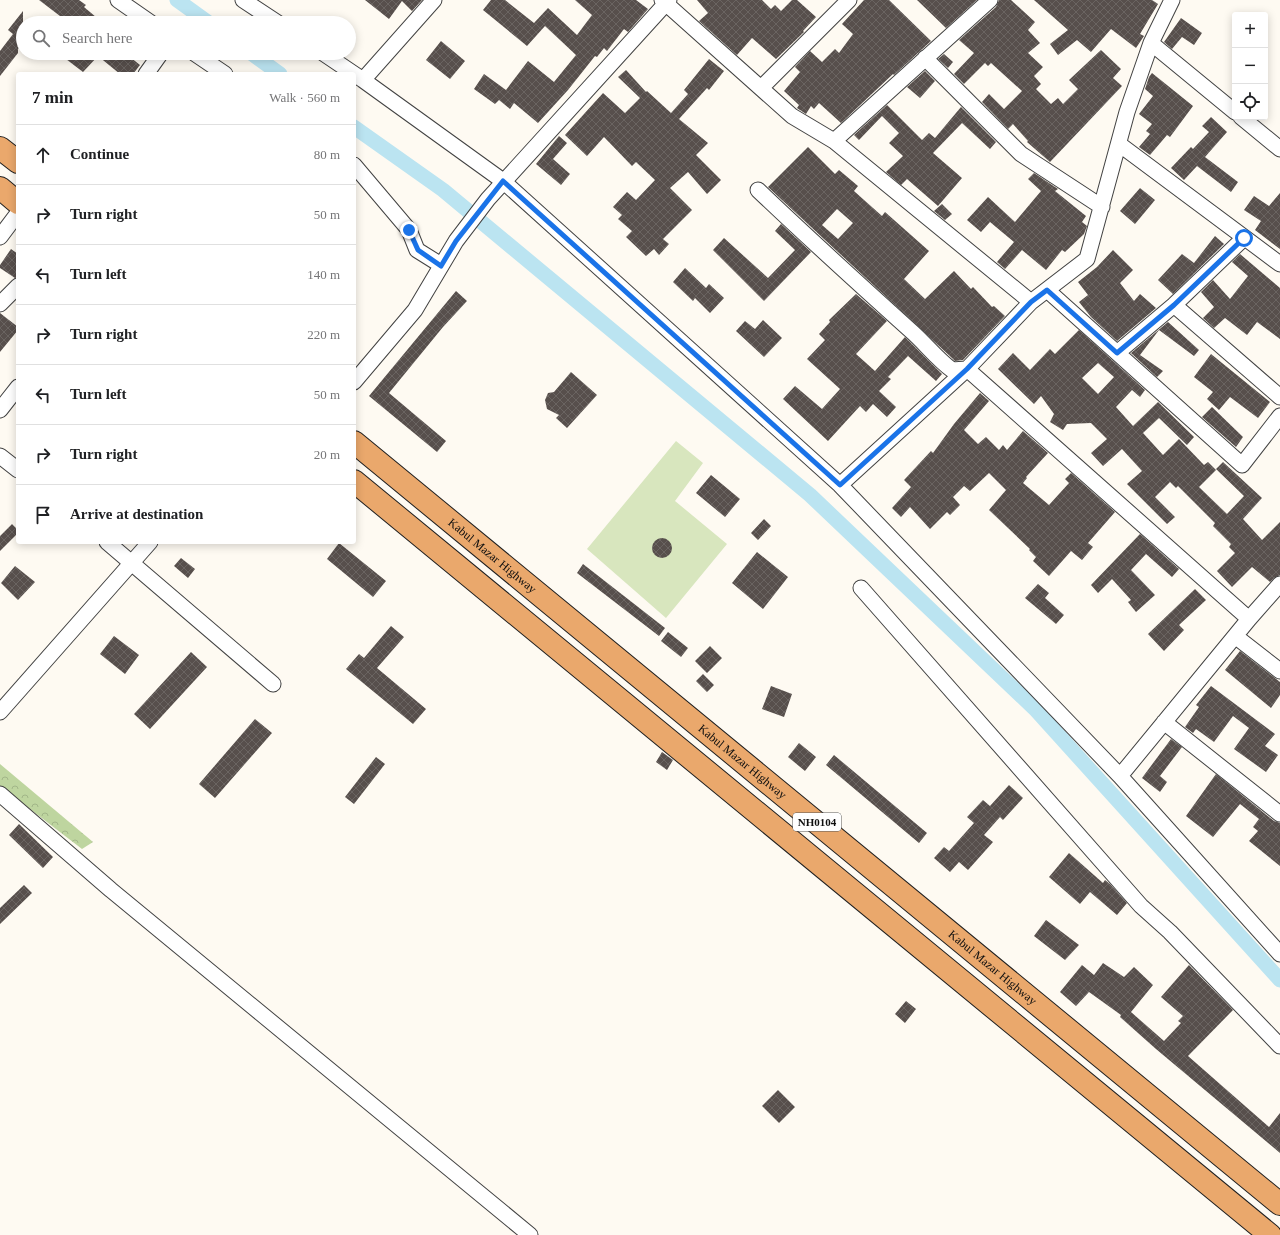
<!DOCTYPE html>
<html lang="en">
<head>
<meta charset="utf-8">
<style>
  body { margin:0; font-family:Georgia,serif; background:#f6f6f6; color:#202124 }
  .controls { position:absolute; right:12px; top:12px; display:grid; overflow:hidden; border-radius:4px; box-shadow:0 2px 10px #0003 }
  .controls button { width:36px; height:36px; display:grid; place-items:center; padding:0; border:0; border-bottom:1px solid #e0e0e0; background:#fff; color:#202124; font:20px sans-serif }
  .stop { position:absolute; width:12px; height:12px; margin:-9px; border:3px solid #1a73e8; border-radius:50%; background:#fff }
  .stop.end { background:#1a73e8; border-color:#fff; box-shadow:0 1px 4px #0008 }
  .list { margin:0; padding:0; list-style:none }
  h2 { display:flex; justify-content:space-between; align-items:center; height:52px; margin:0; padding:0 16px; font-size:17px }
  h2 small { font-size:13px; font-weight:400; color:#757577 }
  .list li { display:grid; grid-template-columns:26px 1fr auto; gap:12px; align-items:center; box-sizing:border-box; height:60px; padding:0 16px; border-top:1px solid #e0e0e0 }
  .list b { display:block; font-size:15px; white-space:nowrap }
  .list em { font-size:13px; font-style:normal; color:#757577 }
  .icon { flex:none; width:22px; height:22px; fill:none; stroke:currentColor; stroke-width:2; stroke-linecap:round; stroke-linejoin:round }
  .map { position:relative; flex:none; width:1280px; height:1235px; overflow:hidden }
  .search { position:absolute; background:#fff; box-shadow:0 2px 10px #0003; left:16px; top:16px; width:340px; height:44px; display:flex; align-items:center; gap:10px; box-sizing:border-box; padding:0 14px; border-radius:22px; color:#757577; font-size:15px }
  .panel { position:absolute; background:#fff; box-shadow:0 2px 10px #0003; left:16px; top:72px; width:340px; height:472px; border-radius:4px }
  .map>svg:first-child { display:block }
  .forest { fill:url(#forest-crowns) }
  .park { fill:#d8e6be }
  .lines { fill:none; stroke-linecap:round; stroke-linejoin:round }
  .canal { stroke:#bbe4f1; stroke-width:15 }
  .building { fill:url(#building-cross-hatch); fill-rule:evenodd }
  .minor-casing { stroke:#424242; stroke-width:17 }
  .trunk-casing { stroke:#202020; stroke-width:24 }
  .minor { stroke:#fff; stroke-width:15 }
  .trunk { stroke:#eaa86c; stroke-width:22 }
  .route { stroke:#1a73e8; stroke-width:5 }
  .labels { text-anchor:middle; stroke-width:4; stroke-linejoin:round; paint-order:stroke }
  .shield { fill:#fff; stroke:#575757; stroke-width:1 }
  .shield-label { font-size:11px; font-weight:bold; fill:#0f0f0f }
  .street-label { font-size:12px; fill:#0f0f0f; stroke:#fff }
</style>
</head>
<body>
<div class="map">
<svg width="1280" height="1235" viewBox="0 0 1280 1235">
  <defs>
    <pattern id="forest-crowns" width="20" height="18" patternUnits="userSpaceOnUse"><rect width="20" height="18" fill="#bed59f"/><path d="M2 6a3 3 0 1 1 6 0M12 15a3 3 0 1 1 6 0" fill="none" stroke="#a2b688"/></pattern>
    <pattern id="building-cross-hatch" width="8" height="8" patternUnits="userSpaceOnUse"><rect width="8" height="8" fill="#574f4c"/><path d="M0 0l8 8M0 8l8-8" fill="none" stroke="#6a6461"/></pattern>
  </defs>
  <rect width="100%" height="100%" fill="#fefaf2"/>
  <path class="forest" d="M 0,764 L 93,842 L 82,849 L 0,786 Z"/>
  <path class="park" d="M 676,441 L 703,463 L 675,501 L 727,544 L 666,618 L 587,549 Z"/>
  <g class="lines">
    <path class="canal" d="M 177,0 L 209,23
      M 251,53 L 280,74
      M 354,127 L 443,190 L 810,495 L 1035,709 L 1280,980"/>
  </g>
  <path class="building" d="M 39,0 L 79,0 L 86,5 L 84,7 L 103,23 L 54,23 L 60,16 Z
    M 365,0 L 422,0 L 412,11 L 402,1 L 389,19 Z
    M 491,0 L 505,0 L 534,23 L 548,8 L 577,35 L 592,15 L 575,0 L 636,0 L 648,9 L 628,32 L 624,29 L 607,51 L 604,48 L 597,57 L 595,56 L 568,90 L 538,123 L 514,103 L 510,109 L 499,100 L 495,104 L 474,89 L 484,74 L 506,90 L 528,61 L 554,82 L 576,55 L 545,26 L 527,46 L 483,10 Z
    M 697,0 L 762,0 L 771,9 L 775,5 L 781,11 L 792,0 L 797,0 L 816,17 L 803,31 L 804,32 L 776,59 L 752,38 L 737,55 L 699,21 L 708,13 Z
    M 864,0 L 889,0 L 931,41 L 894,75 L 893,74 L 841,123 L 819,103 L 814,109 L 811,106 L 806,114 L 797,108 L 799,105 L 784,91 L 800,72 L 795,67 L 810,51 L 822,62 L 835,49 L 839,53 L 853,34 L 842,24 Z
    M 917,0 L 977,0 L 946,28 Z
    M 999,0 L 1011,0 L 1035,22 L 1028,30 L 1040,43 L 1028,53 L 1043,67 L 1034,76 L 1041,84 L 1036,89 L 1051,104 L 1058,98 L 1063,104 L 1078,89 L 1069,80 L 1101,50 L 1121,69 L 1113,78 L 1122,86 L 1050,162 L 1027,142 L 1028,141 L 1013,124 L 1008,129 L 982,102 L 989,94 L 1004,109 L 1022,91 L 991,63 L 988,66 L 985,63 L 964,84 L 954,74 L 974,53 L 959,40 L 996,7 Z
    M 1034,0 L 1152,0 L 1158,4 L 1140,34 L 1144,36 L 1136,48 L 1111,29 L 1091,52 L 1077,40 L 1058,55 L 1050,44 L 1068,30 Z
    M 23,11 L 23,52 L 18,48 L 18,53 L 0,76 L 0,51 L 13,34 L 8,30 Z
    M 1181,18 L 1202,33 L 1194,45 L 1182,37 L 1172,49 L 1164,42 Z
    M 441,41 L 465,61 L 450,79 L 426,60 Z
    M 58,53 L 125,53 L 140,65 L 133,74 L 120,74 L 98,56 L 83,72 Z
    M 944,54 L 953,62 L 948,68 L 938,59 Z
    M 709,59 L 724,71 L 709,90 L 707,88 L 679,119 L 708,143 L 696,155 L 721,180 L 707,194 L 688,172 L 670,188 L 692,210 L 663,239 L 669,244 L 659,255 L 654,249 L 646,256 L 626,237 L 632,231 L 618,219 L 622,215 L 613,207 L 627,192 L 636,200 L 655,180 L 636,162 L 632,166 L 604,137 L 587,156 L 565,135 L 603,93 L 625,113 L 640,98 L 618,77 L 626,70 L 646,92 L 647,91 L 671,113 L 688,94 L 684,90 Z
    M 925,71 L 935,81 L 920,98 L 907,87 Z
    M 1152,73 L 1193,106 L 1170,137 L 1167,135 L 1150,155 L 1139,147 L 1150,134 L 1146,131 L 1152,124 L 1139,114 L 1153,96 L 1145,89 L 1149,77 Z
    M 887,105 L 922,140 L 929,133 L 935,138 L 961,107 L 996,142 L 990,149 L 962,123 L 933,153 L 962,178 L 938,206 L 907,179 L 901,185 L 886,172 L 903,156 L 889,143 L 899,133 L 882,116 L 859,140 L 854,135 Z
    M 1211,117 L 1227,132 L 1205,157 L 1238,182 L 1231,192 L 1197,166 L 1184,180 L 1171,168 L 1191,147 L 1193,149 L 1209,132 L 1202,126 Z
    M 559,136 L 567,143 L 553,159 L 570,174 L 561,185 L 536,164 Z
    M 808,147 L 835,174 L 839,170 L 858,186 L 854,191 L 882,216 L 885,212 L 929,251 L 904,279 L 925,299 L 954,271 L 971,289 L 973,287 L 992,307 L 994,306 L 1005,316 L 963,360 L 955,361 L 952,358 L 768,187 ZM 837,209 L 853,223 L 838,239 L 822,225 Z
    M 1034,173 L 1058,189 L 1055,191 L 1086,216 L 1082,222 L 1087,226 L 1084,234 L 1065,252 L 1062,250 L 1046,270 L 1022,250 L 1005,269 L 997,262 L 1014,242 L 990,222 L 981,232 L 967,220 L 988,197 L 1015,222 L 1041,191 L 1028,179 Z
    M 1140,188 L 1155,200 L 1135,224 L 1120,211 Z
    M 1280,193 L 1280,249 L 1255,230 L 1261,221 L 1244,210 L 1254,196 L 1269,206 Z
    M 942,204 L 952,214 L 945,220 L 934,211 Z
    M 781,224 L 811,252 L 764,301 L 713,250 L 724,238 L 768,278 L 795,250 L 775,231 Z
    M 1215,236 L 1224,244 L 1173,294 L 1158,280 L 1182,254 L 1194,263 Z
    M 11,249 L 18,254 L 18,277 L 15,278 L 0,268 L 0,265 Z
    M 1113,250 L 1133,270 L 1120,283 L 1134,301 L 1140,294 L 1156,308 L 1117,341 L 1091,317 L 1079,302 L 1088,295 L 1078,282 L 1097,267 Z
    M 1240,254 L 1280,288 L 1280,339 L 1257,322 L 1247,335 L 1225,318 L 1214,328 L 1203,318 L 1214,307 L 1201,292 L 1213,280 L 1230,299 L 1248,276 L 1232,262 Z
    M 685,268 L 706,288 L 709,284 L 724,298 L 710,313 L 695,298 L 693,301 L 673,282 Z
    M 456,291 L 467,301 L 443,327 L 389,393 L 446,441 L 437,452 L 369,396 Z
    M 856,294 L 887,321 L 856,354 L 875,371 L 905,337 L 942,374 L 936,381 L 908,356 L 888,377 L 891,379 L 879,391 L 896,407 L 887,417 L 873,404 L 866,412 L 860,406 L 828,441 L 783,399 L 795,386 L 822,409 L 840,389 L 807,359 L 825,340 L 819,334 L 830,322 L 829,320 Z
    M 0,313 L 18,327 L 18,330 L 0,352 Z
    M 763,320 L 782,338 L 764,357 L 736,331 L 745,321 L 755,329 Z
    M 1168,322 L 1199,350 L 1194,356 L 1159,330 L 1140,355 L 1163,371 L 1157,377 L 1131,353 Z
    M 1079,330 L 1145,390 L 1140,397 L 1132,390 L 1116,407 L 1133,426 L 1158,402 L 1194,437 L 1187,445 L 1159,418 L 1143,433 L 1163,455 L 1179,439 L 1204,465 L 1208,462 L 1216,470 L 1199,487 L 1227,514 L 1244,496 L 1216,469 L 1223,462 L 1262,498 L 1243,519 L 1262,540 L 1280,522 L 1280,575 L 1274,578 L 1270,582 L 1252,567 L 1232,587 L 1217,571 L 1235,553 L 1229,547 L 1231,544 L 1213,526 L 1215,523 L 1178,486 L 1176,488 L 1170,482 L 1155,497 L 1175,517 L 1167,524 L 1127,484 L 1142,471 L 1122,449 L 1103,466 L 1091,453 L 1107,439 L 1091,423 L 1067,424 L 1063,430 L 1050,422 L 1054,414 L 1041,396 L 1034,404 L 998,369 L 1013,353 L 1030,370 L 1050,349 L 1055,354 ZM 1098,363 L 1114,377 L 1098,394 L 1082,378 Z
    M 1211,354 L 1270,402 L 1258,418 L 1230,397 L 1219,410 L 1207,399 L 1213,392 L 1194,377 Z
    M 571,372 L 597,395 L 567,428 L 556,418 L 559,415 L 547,409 L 545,400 L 548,393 L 554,392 Z
    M 980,393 L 989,401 L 964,430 L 978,444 L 986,437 L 999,450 L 1003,445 L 1007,450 L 1023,431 L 1048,453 L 1026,477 L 1027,478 L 1023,483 L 1049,505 L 1069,483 L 1065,479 L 1071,473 L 1115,512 L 1088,543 L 1093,547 L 1082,560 L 1071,551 L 1049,576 L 1033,561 L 1036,557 L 1029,550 L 1030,549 L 989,510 L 1006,490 L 989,473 L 970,491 L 964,486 L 953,497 L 960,505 L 950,515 L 947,512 L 930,529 L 910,507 L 901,517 L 892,508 L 911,487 L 904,480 L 931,451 L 933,453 L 954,424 Z
    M 1212,407 L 1243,437 L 1236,447 L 1202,417 Z
    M 711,475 L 740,499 L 725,517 L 696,493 Z
    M 764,519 L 771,526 L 758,540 L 751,533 Z
    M 12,524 L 18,530 L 18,533 L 0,551 L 0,536 Z
    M 1140,534 L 1179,569 L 1172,577 L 1146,554 L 1131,570 L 1155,595 L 1136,612 L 1128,602 L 1131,600 L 1112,579 L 1098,593 L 1091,585 Z
    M652 548a10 10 0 1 1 20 0a10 10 0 1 1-20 0Z
    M 339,543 L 386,581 L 373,597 L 327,559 Z
    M 757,552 L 788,577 L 763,609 L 732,583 Z
    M 181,558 L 195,569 L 188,578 L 174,566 Z
    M 583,564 L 665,628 L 659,636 L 577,573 Z
    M 15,566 L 35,582 L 18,600 L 1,583 Z
    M 1038,584 L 1049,593 L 1045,598 L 1064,615 L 1056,624 L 1025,598 Z
    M 1195,589 L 1206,600 L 1179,625 L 1184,630 L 1164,651 L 1148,634 Z
    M 391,626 L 404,637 L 377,668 L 426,709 L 413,724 L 346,669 L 359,654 L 364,658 Z
    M 668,632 L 688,648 L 681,657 L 661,641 Z
    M 114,636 L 139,655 L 125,674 L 100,654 Z
    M 710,646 L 722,658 L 707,673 L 695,661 Z
    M 1240,651 L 1280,682 L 1280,695 L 1271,708 L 1225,670 Z
    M 191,652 L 207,667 L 150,729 L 134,714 Z
    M 703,674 L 714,685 L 707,692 L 696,681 Z
    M 771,686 L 792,694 L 784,717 L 762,709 Z
    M 1211,686 L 1275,734 L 1265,746 L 1278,755 L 1266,772 L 1234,749 L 1249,728 L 1233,716 L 1214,742 L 1196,729 L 1193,733 L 1185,727 L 1199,707 L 1196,705 Z
    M 255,719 L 272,733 L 215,798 L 199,784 Z
    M 1171,739 L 1182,747 L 1160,776 L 1167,782 L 1160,792 L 1142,778 Z
    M 799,743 L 816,757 L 805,771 L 788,757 Z
    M 662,752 L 673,760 L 667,770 L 656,762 Z
    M 834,755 L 927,833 L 919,843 L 826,765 Z
    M 376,757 L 385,764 L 354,804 L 345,797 Z
    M 1216,774 L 1274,821 L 1280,823 L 1280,866 L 1249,841 L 1258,831 L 1253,827 L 1259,819 L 1240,804 L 1213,837 L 1186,816 Z
    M 1009,785 L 1023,798 L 1003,820 L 1000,817 L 984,835 L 993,842 L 968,870 L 959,862 L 950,872 L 934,858 L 944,847 L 949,851 L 974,823 L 967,817 L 983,800 L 990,806 Z
    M 19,824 L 53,857 L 43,868 L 9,835 Z
    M 1069,853 L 1103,883 L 1105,880 L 1110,884 L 1127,903 L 1117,915 L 1090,892 L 1080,904 L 1049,877 Z
    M 24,885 L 32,893 L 0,924 L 0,908 Z
    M 1046,920 L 1079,945 L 1065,960 L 1034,936 Z
    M 1103,963 L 1124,977 L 1134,967 L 1153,985 L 1131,1012 L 1164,1041 L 1181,1023 L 1178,1021 L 1183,1016 L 1161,997 L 1189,965 L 1233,1010 L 1188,1056 L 1269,1127 L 1280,1113 L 1280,1153 L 1156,1049 L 1120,1017 L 1121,1015 L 1089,992 L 1076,1006 L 1060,992 L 1082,965 L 1094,975 Z
    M 906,1001 L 916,1009 L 905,1023 L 895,1014 Z
    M 778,1090 L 795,1107 L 779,1123 L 762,1106 Z"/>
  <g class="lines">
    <g class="minor-casing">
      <path id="minor" d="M 118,0 L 151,23
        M 243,0 L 278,23
        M 662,0 L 792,116 L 834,141 L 1031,302
        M 1151,43 L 1235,112
        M 194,53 L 225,74
        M 323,53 L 363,80 L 503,181 L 840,485 L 1120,776 L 1280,954
        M 925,58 L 1021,154 L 1102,207
        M 146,74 L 161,53
        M 363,80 L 434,0
        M 761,88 L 849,0
        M 1241,117 L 1280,149
        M 834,141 L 990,0
        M 1119,144 L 1280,264
        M 354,165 L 409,230 L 417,250 L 441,265
        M 758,190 C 808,238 859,284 910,330 C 925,343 936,358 952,370 L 967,369 L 1249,619
        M 0,237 L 18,213
        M 1047,290 L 1242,465 L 1280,416
        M 0,304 L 18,286
        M 1174,305 L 1280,397
        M 1117,353 L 1174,305 L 1244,238
        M 354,382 L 415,310 L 456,241 L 488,199 L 669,0
        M 0,410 L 18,387
        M 0,456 L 18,470
        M 840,485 L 967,369 L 1031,302 L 1087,259 L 1127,112 L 1151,43 L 1172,0
        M 107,542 L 273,684
        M 861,588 L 1141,906 L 1170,932 L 1280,1046
        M 1235,636 L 1280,671
        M 0,712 L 150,542
        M 1164,722 L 1280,814
        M 1120,776 L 1249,619 L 1280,584
        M 0,794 L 111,890 L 530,1235"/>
    </g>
    <g class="trunk-casing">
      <g id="trunk">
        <path d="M 0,148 L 18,162"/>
        <path d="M 0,188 L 18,203"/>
        <path id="s1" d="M 354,442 L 1280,1204"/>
        <path d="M 354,481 L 1270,1235"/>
      </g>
    </g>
    <use href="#minor" class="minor"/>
    <use href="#trunk" class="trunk"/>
  </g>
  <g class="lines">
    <path class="route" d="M 409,230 L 418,250 L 441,266 L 456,241 L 503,181 L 840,485 L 967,369 L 1031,302 L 1047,290 L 1117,353 L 1174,305 L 1244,238"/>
  </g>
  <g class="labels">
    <rect class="shield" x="793" y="813" width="48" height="18" rx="3"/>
    <g class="shield-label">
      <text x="817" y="826">NH0104</text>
    </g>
    <g class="street-label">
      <text dy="4" stroke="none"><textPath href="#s1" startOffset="179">Kabul Mazar Highway</textPath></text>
      <text dy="4" stroke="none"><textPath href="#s1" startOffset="503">Kabul Mazar Highway</textPath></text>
      <text dy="4" stroke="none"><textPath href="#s1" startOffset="827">Kabul Mazar Highway</textPath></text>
    </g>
  </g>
</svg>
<div class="controls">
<button>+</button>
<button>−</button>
<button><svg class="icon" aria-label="locate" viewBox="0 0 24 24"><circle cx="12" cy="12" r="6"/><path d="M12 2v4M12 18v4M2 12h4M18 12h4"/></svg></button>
</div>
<div class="stop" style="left:1244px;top:238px"></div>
<div class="stop end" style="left:409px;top:230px"></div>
<div class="search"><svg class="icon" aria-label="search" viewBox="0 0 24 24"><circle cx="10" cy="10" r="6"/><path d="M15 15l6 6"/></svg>Search here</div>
<section class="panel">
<h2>7 min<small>Walk · 560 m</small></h2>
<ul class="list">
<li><svg class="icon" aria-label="ahead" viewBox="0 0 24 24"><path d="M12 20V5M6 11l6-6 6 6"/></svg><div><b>Continue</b></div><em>80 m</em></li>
<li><svg class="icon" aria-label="right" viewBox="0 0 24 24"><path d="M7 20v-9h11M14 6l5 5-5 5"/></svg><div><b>Turn right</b></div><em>50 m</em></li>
<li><svg class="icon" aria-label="left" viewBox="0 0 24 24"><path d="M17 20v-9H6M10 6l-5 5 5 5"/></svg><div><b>Turn left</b></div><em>140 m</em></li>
<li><svg class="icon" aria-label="right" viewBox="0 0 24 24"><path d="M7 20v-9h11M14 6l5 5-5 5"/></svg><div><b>Turn right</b></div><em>220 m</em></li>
<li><svg class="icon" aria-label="left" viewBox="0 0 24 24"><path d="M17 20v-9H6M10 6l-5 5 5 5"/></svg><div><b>Turn left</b></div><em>50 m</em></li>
<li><svg class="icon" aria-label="right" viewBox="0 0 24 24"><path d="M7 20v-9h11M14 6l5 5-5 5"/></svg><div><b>Turn right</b></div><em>20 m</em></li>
<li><svg class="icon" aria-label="arrive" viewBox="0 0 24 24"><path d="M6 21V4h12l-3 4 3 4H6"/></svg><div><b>Arrive at destination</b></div></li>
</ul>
</section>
</div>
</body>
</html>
